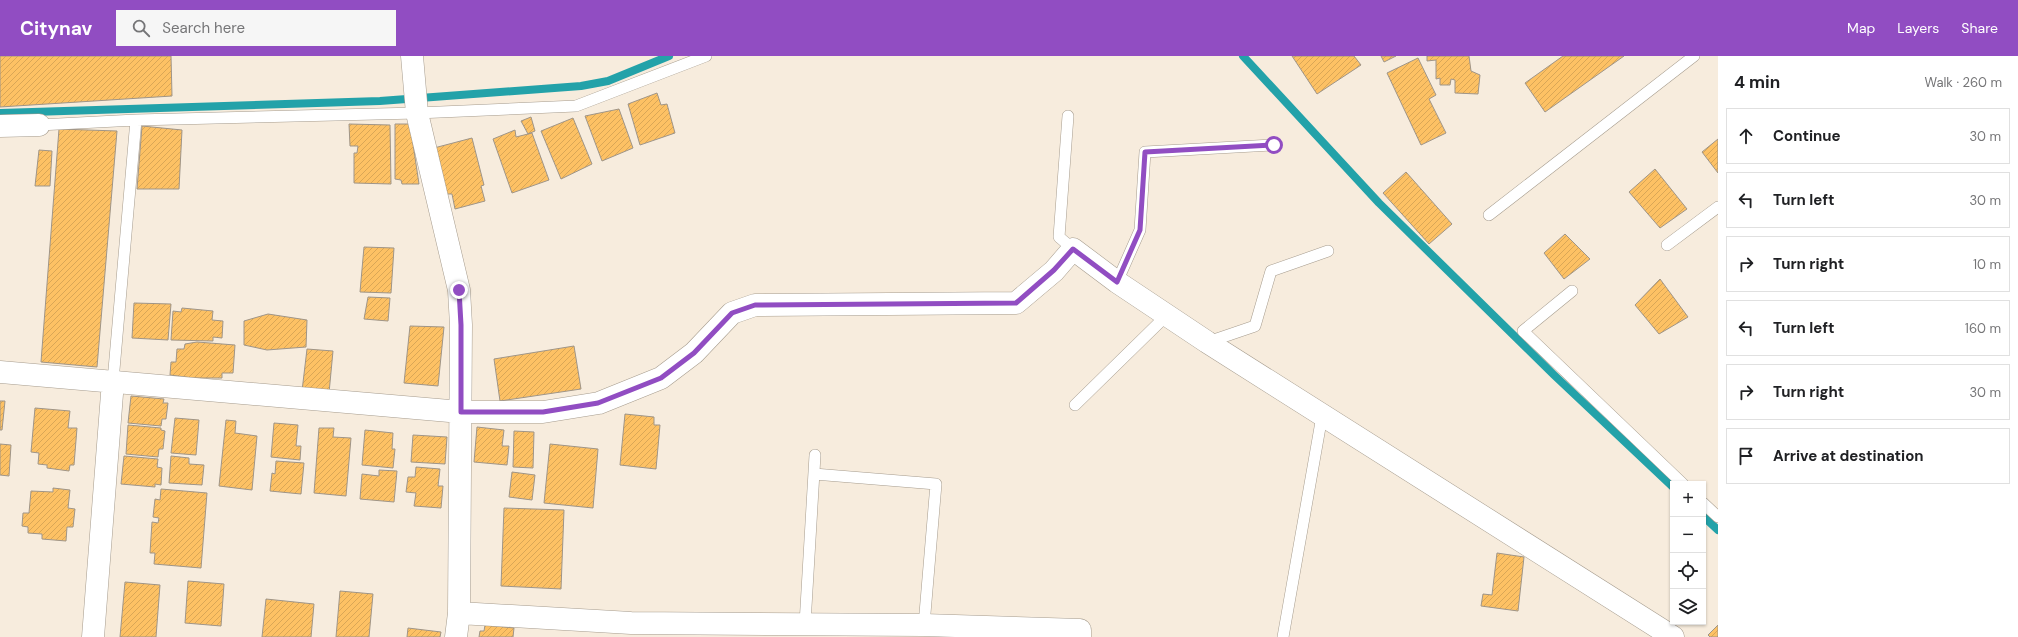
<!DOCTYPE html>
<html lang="en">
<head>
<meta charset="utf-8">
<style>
  body { margin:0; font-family:"DM Sans",sans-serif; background:#f6f6f6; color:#202124 }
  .controls { position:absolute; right:12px; bottom:12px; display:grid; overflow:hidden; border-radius:0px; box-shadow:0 1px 3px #0004 }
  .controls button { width:36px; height:36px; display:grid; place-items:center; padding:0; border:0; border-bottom:1px solid #e0e0e0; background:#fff; color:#202124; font:20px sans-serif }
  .stop { position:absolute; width:12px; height:12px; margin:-9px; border:3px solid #914dc2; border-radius:50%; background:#fff }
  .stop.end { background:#914dc2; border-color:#fff; box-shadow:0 1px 4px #0008 }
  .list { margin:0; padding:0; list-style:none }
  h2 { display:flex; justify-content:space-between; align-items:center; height:52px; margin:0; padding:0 16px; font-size:17px }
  h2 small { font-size:13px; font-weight:400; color:#757577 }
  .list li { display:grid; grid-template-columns:26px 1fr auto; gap:12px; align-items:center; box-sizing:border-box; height:56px; margin:0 8px 8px; padding:0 8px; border:1px solid #e0e0e0; border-radius:0px }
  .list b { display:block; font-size:15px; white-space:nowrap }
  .list em { font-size:13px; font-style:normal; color:#757577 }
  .icon { flex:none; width:22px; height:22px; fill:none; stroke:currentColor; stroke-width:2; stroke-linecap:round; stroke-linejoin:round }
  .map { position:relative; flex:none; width:1718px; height:581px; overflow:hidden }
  header { display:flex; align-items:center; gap:24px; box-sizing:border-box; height:56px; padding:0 20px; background:#914dc2; color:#fff }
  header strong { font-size:19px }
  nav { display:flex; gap:22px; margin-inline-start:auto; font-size:14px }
  .search { width:280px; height:36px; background:#f6f6f6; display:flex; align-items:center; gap:10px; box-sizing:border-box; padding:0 14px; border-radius:0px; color:#757577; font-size:15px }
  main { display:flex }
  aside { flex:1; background:#fff }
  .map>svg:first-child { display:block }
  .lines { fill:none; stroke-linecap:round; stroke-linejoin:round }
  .stream { stroke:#23a2a9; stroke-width:8 }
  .building { fill:url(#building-hatch); stroke:#9f9588 }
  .service-casing { stroke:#a69c8e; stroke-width:12 }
  .minor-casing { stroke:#a69c8e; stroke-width:23 }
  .service { stroke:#fff; stroke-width:11 }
  .minor { stroke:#fff; stroke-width:22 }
  .route { stroke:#914dc2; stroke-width:5 }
</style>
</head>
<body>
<header>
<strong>Citynav</strong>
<div class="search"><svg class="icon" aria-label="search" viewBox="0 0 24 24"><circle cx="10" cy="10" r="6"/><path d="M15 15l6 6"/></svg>Search here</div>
<nav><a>Map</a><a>Layers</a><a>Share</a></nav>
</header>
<main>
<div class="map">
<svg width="1718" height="581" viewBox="0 0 1718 581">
  <defs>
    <pattern id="building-hatch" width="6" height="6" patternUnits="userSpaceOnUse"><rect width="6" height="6" fill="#fdc164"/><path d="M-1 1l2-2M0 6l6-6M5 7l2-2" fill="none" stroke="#d9a656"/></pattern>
  </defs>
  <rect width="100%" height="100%" fill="#f7ecdd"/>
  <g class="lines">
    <path class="stream" d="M 1243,0 L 1379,147 L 1554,319 L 1673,431
      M 0,57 L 380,45 L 581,30 L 608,25 L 669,0
      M 1703,460 L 1718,474"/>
  </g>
  <path class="building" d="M 0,0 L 171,0 L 172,40 L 0,51 Z
    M 1292,0 L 1354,0 L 1361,9 L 1317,38 Z
    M 1381,0 L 1396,0 L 1384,6 Z
    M 1427,0 L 1469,0 L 1471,15 L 1480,19 L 1478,38 L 1455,37 L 1455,24 L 1451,23 L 1450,29 L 1440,29 L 1440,22 L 1436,23 L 1436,4 L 1427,5 Z
    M 1563,0 L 1624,0 L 1545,56 L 1525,27 Z
    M 1418,2 L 1436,39 L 1429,43 L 1446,77 L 1421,89 L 1387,17 Z
    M 657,37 L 661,49 L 667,48 L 675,77 L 640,89 L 628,48 Z
    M 619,53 L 633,92 L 602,105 L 585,60 Z
    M 531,61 L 535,75 L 528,78 L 521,65 Z
    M 573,62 L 592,108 L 561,123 L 541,75 Z
    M 349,68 L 390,69 L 391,128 L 354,127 L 354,97 L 357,97 L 358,90 L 350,90 Z
    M 395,68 L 410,68 L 419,128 L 402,128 L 401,124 L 395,123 Z
    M 142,70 L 182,74 L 179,133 L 137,133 Z
    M 59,73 L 117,75 L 97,311 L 41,306 Z
    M 515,74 L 516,81 L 532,77 L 549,124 L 512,137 L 493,83 Z
    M 472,82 L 484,129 L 481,130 L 485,145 L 455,153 L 452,138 L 444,138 L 434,92 Z
    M 1718,83 L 1718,117 L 1702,96 Z
    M 39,94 L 52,95 L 50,130 L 35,130 Z
    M 1655,113 L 1687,153 L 1660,172 L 1629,136 Z
    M 1406,116 L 1452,168 L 1429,188 L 1383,137 Z
    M 1565,178 L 1590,203 L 1564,223 L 1544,197 Z
    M 364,191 L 394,192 L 391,237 L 360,236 Z
    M 1660,223 L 1688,261 L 1659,278 L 1635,249 Z
    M 368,241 L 390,242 L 388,265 L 364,263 Z
    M 134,247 L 171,248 L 168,284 L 132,282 Z
    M 182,252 L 213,255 L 212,264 L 223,265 L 222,282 L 213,281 L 213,285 L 171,284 L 173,255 L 181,256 Z
    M 268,258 L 307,264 L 306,291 L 267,294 L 244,289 L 244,265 Z
    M 410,270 L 444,271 L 438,330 L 404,327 Z
    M 197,286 L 235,289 L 233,317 L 222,317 L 222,322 L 193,322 L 170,319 L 171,306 L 176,306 L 177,293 L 184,293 L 185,288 Z
    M 574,290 L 581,333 L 500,345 L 494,303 Z
    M 307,293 L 333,295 L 329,337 L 302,335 Z
    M 131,340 L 164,343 L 163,347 L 168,347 L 166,363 L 162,363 L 161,370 L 128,367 Z
    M 0,345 L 5,345 L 2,374 L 0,374 Z
    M 35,352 L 70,355 L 68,372 L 77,372 L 74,409 L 70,409 L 69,415 L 47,412 L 47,409 L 38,408 L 39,397 L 31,396 Z
    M 625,358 L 654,361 L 654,369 L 660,369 L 656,413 L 620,409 Z
    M 175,362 L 199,364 L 196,399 L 171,397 Z
    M 226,364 L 236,365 L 235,377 L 257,380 L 252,434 L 219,430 Z
    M 274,367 L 298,369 L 296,390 L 301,390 L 300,404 L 271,401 Z
    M 128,369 L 161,372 L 161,374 L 165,375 L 163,393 L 159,393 L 158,401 L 126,398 Z
    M 477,371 L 504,374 L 502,390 L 509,390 L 507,409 L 474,406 Z
    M 319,372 L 334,372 L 333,381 L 351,382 L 346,440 L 314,437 Z
    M 365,374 L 393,377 L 392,393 L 395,393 L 393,412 L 362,409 Z
    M 514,375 L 534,376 L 533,412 L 513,411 Z
    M 413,379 L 447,381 L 445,408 L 411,406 Z
    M 0,388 L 11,389 L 9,420 L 0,419 Z
    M 550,388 L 598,393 L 593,452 L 544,447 Z
    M 124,400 L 158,403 L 157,411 L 162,412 L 161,429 L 155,428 L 155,431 L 121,428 Z
    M 171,400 L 189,402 L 189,408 L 204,409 L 202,429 L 169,427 Z
    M 276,405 L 304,407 L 301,438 L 270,435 L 272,417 L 275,418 Z
    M 416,411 L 440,413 L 438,430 L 443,430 L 441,452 L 414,450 L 416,437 L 406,436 L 408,421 L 415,421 Z
    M 379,414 L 397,415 L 394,446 L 360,443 L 362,418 L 379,420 Z
    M 512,416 L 535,419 L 532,444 L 509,441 Z
    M 53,432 L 70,434 L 68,452 L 75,453 L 73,471 L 67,471 L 66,485 L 42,483 L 42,478 L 28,477 L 28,471 L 22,470 L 23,457 L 29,457 L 31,435 L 53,436 Z
    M 161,433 L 207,437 L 201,512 L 154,508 L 155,497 L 150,497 L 152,466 L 158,467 L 159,462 L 153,461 L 155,443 L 160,444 Z
    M 504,452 L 564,454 L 561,533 L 501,530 Z
    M 1497,497 L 1524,501 L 1518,555 L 1481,550 L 1483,538 L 1492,539 Z
    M 188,525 L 224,528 L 221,570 L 185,567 Z
    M 125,526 L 160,529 L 156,581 L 120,581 Z
    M 340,535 L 373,538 L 369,581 L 336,581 Z
    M 266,543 L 314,548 L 311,581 L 262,581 Z
    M 485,569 L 514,572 L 513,581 L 479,581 L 480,575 L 484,575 Z
    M 1718,569 L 1718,581 L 1710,581 L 1708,579 Z
    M 408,572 L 441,576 L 440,581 L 407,581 Z"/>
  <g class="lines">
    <g class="service-casing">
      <path id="service" d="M 1068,60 L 1059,181 L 1073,193
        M 39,69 L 136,64 L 417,57 L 576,50 L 706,0
        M 1489,159 L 1694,0
        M 1667,189 L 1718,151
        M 1117,226 L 1140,174 L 1145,96 L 1274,89
        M 1572,235 L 1523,275 L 1683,428
        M 1208,286 L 1255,270 L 1271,215 L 1328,195
        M 113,325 L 136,64
        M 1075,349 L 1167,259
        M 814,418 L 936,428 L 924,569
        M 1703,447 L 1718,461
        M 805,568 L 815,399
        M 1283,581 L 1322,360"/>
    </g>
    <g class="minor-casing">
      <path id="minor" d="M 412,0 L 417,57 L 459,234 L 461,269 L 459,557 L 456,581
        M 0,70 L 39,69
        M 0,316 L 461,356 L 543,356 L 599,347 L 661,322 L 694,297 L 732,257 L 755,249 L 1016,247 L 1054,215 L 1073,193 L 1117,226 L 1207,286 L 1673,581
        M 459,557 L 631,567 L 924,569 L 1080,574 L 1080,581
        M 93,581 L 113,325"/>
    </g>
    <use href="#service" class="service"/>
    <use href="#minor" class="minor"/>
  </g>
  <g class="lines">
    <path class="route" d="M 459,234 L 461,269 L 461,356 L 543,356 L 598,347 L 661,322 L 694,297 L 732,257 L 755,249 L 1016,247 L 1054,214 L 1073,193 L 1117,226 L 1140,174 L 1145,96 L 1274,89"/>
  </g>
</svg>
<div class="controls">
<button>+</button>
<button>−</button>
<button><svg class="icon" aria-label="locate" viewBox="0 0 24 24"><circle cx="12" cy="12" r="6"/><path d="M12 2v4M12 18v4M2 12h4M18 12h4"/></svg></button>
<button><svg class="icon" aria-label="layers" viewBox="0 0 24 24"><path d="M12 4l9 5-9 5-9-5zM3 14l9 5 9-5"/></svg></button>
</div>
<div class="stop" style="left:1274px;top:89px"></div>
<div class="stop end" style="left:459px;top:234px"></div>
</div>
<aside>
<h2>4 min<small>Walk · 260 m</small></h2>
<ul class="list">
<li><svg class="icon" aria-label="ahead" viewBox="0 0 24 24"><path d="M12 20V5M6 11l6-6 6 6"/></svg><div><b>Continue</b></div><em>30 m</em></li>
<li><svg class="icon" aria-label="left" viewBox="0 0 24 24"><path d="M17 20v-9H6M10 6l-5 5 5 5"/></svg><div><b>Turn left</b></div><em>30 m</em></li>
<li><svg class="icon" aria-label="right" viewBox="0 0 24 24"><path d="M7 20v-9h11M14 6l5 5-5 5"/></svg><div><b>Turn right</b></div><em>10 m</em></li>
<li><svg class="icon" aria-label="left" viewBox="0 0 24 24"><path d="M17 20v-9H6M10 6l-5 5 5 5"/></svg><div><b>Turn left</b></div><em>160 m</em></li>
<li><svg class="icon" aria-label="right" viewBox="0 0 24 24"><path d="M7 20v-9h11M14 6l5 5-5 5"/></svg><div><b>Turn right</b></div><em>30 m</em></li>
<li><svg class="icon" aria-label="arrive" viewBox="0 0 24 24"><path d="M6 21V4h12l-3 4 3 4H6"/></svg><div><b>Arrive at destination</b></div></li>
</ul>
</aside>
</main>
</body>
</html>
